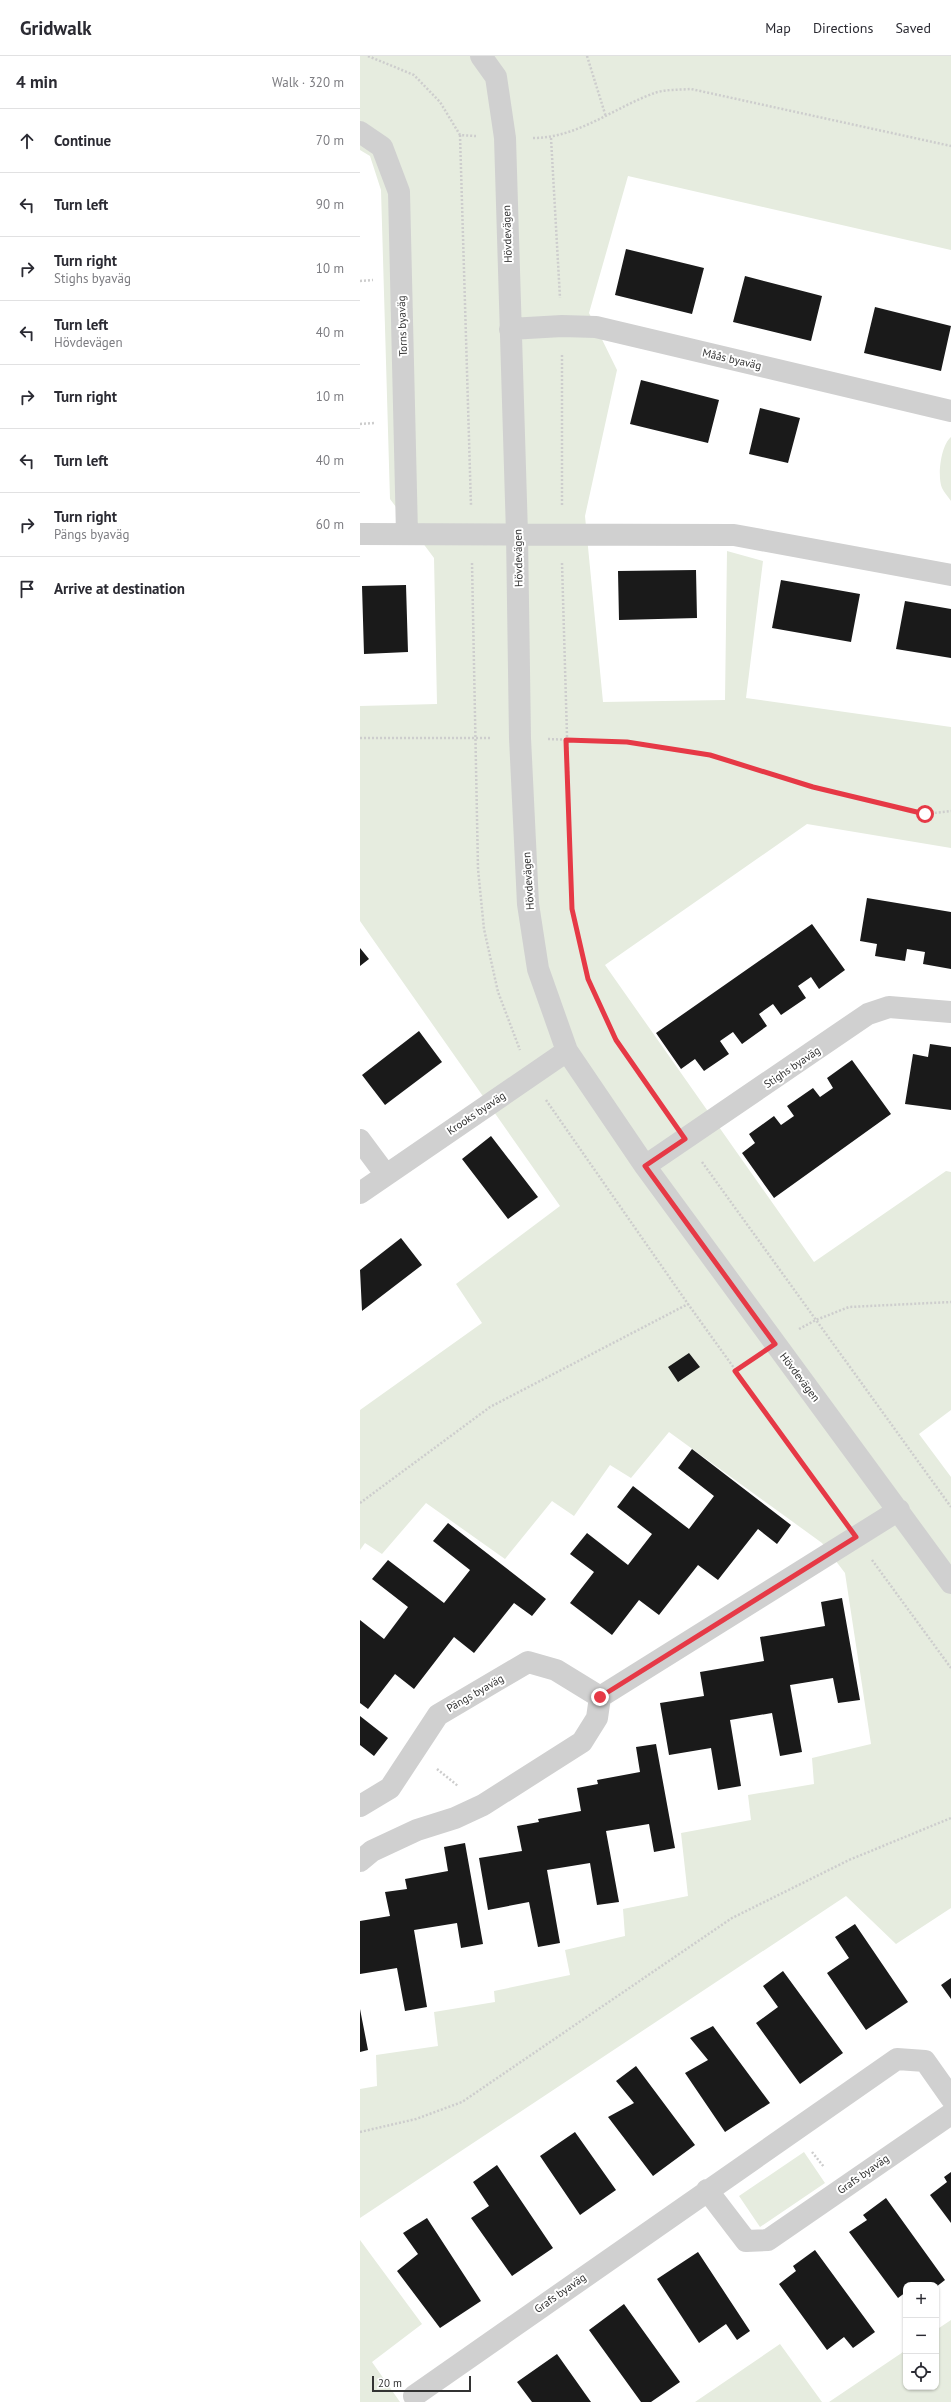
<!DOCTYPE html>
<html lang="en">
<head>
<meta charset="utf-8">
<style>
  body { margin:0; font-family:"PT Sans",sans-serif; background:#f2f2f3; color:#2b2b33 }
  .controls { position:absolute; right:12px; bottom:12px; display:grid; overflow:hidden; border-radius:8px; box-shadow:0 1px 3px #0004 }
  .controls button { width:36px; height:36px; display:grid; place-items:center; padding:0; border:0; border-bottom:1px solid #e1e1e2; background:#fff; color:#2b2b33; font:20px sans-serif }
  .scale { position:absolute; left:12px; bottom:10px; width:99px; box-sizing:border-box; padding-left:4px; border:2px solid #333; border-top:0; font-size:11px; line-height:14px; white-space:nowrap; color:#333; -webkit-text-stroke:3px #fff; paint-order:stroke }
  .stop { position:absolute; width:12px; height:12px; margin:-9px; border:3px solid #e63946; border-radius:50%; background:#fff }
  .stop.end { background:#e63946; border-color:#fff; box-shadow:0 1px 4px #0008 }
  .list { margin:0; padding:0; list-style:none }
  h2 { display:flex; justify-content:space-between; align-items:center; height:52px; margin:0; padding:0 16px; font-size:17px }
  h2 small { font-size:13px; font-weight:400; color:#7c7c81 }
  .list li { display:grid; grid-template-columns:26px 1fr auto; gap:12px; align-items:center; box-sizing:border-box; height:64px; padding:0 16px; border-top:1px solid #e1e1e2 }
  .list b { display:block; font-size:15px; white-space:nowrap }
  .list p { margin:0; font-size:13px; white-space:nowrap; color:#7c7c81 }
  .list em { font-size:13px; font-style:normal; color:#7c7c81 }
  .icon { flex:none; width:22px; height:22px; fill:none; stroke:currentColor; stroke-width:2; stroke-linecap:round; stroke-linejoin:round }
  .map { position:relative; flex:none; width:591px; height:2346px; overflow:hidden }
  header { display:flex; align-items:center; gap:24px; box-sizing:border-box; height:56px; padding:0 20px; background:#fff; border-bottom:1px solid #e1e1e2 }
  header strong { font-size:19px }
  nav { display:flex; gap:22px; margin-inline-start:auto; font-size:14px }
  main { display:flex }
  aside { flex:1; background:#fff }
  .map>svg:first-child { display:block }
  .green { fill:#e6ecdf }
  .building { fill:#1a1a1a }
  .lines { fill:none; stroke-linecap:round; stroke-linejoin:round }
  .path { stroke:#cdcdcd; stroke-width:2.5; stroke-dasharray:2 2; stroke-linecap:butt }
  .minor { stroke:#d0d0d0; stroke-width:22 }
  .route { stroke:#e63946; stroke-width:5 }
  .labels { text-anchor:middle; stroke-width:4; stroke-linejoin:round; paint-order:stroke }
  .street-label { font-size:11px; fill:#333; stroke:#fff }
</style>
</head>
<body>
<header>
<strong>Gridwalk</strong>
<nav><a>Map</a><a>Directions</a><a>Saved</a></nav>
</header>
<main>
<aside>
<h2>4 min<small>Walk · 320 m</small></h2>
<ul class="list">
<li><svg class="icon" aria-label="ahead" viewBox="0 0 24 24"><path d="M12 20V5M6 11l6-6 6 6"/></svg><div><b>Continue</b></div><em>70 m</em></li>
<li><svg class="icon" aria-label="left" viewBox="0 0 24 24"><path d="M17 20v-9H6M10 6l-5 5 5 5"/></svg><div><b>Turn left</b></div><em>90 m</em></li>
<li><svg class="icon" aria-label="right" viewBox="0 0 24 24"><path d="M7 20v-9h11M14 6l5 5-5 5"/></svg><div><b>Turn right</b><p>Stighs byaväg</p></div><em>10 m</em></li>
<li><svg class="icon" aria-label="left" viewBox="0 0 24 24"><path d="M17 20v-9H6M10 6l-5 5 5 5"/></svg><div><b>Turn left</b><p>Hövdevägen</p></div><em>40 m</em></li>
<li><svg class="icon" aria-label="right" viewBox="0 0 24 24"><path d="M7 20v-9h11M14 6l5 5-5 5"/></svg><div><b>Turn right</b></div><em>10 m</em></li>
<li><svg class="icon" aria-label="left" viewBox="0 0 24 24"><path d="M17 20v-9H6M10 6l-5 5 5 5"/></svg><div><b>Turn left</b></div><em>40 m</em></li>
<li><svg class="icon" aria-label="right" viewBox="0 0 24 24"><path d="M7 20v-9h11M14 6l5 5-5 5"/></svg><div><b>Turn right</b><p>Pängs byaväg</p></div><em>60 m</em></li>
<li><svg class="icon" aria-label="arrive" viewBox="0 0 24 24"><path d="M6 21V4h12l-3 4 3 4H6"/></svg><div><b>Arrive at destination</b></div></li>
</ul>
</aside>
<div class="map">
<svg width="591" height="2346" viewBox="0 0 591 2346">
  <rect width="100%" height="100%" fill="#fff"/>
  <path class="green" d="M 0,0 L 591,0 L 591,194 L 268,120 L 229,257 L 257,314 L 225,460 L 243,646 L 365,644 L 367,495 L 403,505 L 386,642 L 591,671 L 591,792 L 447,768 L 245,909 L 454,1206 L 586,1115 L 591,1116 L 591,1354 L 559,1378 L 591,1421 L 591,1852 L 536,1888 L 486,1840 L 0,2162 L 0,2033 L 17,2030 L 16,1999 L 78,1990 L 74,1956 L 135,1946 L 134,1935 L 210,1919 L 205,1894 L 265,1880 L 263,1853 L 328,1840 L 321,1777 L 391,1764 L 388,1739 L 454,1728 L 452,1702 L 511,1688 L 485,1517 L 462,1487 L 309,1376 L 271,1422 L 250,1409 L 214,1460 L 192,1445 L 145,1503 L 66,1447 L 22,1498 L 5,1487 L 0,1494 L 0,1354 L 122,1267 L 96,1228 L 200,1150 L 0,865 L 0,650 L 77,648 L 74,502 L 30,443 L 21,134 L 10,100 L 0,94 Z
    M 591,381 L 591,445 C 588,441 584,436 582,432 C 577,420 581,389 591,381 Z
    M 444,2096 L 465,2127 L 400,2171 L 379,2140 Z
    M 0,2184 L 62,2268 L 12,2306 L 40,2346 L 0,2346 Z
    M 591,2264 L 591,2346 L 469,2346 L 546,2294 L 546,2331 L 576,2331 L 576,2274 Z
    M 420,2288 L 462,2346 L 335,2346 Z"/>
  <path class="building" d="M 266,193 L 344,212 L 332,258 L 255,239 Z
    M 385,220 L 462,240 L 451,285 L 373,266 Z
    M 515,251 L 591,270 L 581,315 L 504,297 Z
    M 281,324 L 359,344 L 348,387 L 270,368 Z
    M 400,352 L 440,362 L 428,407 L 389,398 Z
    M 336,514 L 337,562 L 259,564 L 258,515 Z
    M 421,524 L 500,538 L 491,586 L 412,572 Z
    M 46,529 L 48,596 L 4,598 L 2,530 Z
    M 545,545 L 591,553 L 591,602 L 536,593 Z
    M 507,842 L 591,856 L 591,913 L 563,908 L 565,896 L 547,893 L 545,905 L 515,900 L 517,888 L 500,885 Z
    M 452,868 L 485,914 L 459,933 L 451,921 L 438,930 L 446,942 L 421,959 L 413,948 L 399,958 L 407,970 L 382,988 L 373,976 L 360,985 L 369,998 L 344,1015 L 335,1003 L 321,1013 L 296,977 Z
    M 0,892 L 9,903 L 0,910 Z
    M 59,975 L 82,1006 L 25,1049 L 2,1019 Z
    M 570,988 L 591,991 L 591,1054 L 545,1048 L 553,998 L 568,1001 Z
    M 492,1004 L 531,1058 L 414,1142 L 382,1097 L 395,1087 L 389,1078 L 414,1060 L 421,1069 L 434,1060 L 427,1050 L 453,1032 L 460,1041 L 473,1032 L 467,1022 Z
    M 131,1080 L 178,1141 L 148,1163 L 102,1103 Z
    M 41,1182 L 62,1209 L 2,1255 L 0,1214 Z
    M 329,1297 L 340,1311 L 318,1326 L 308,1311 Z
    M 332,1393 L 431,1469 L 417,1488 L 398,1473 L 358,1524 L 338,1509 L 299,1559 L 279,1544 L 252,1579 L 210,1547 L 234,1516 L 210,1498 L 227,1477 L 268,1509 L 292,1478 L 257,1451 L 273,1430 L 329,1473 L 354,1440 L 318,1412 Z
    M 88,1467 L 186,1543 L 172,1560 L 154,1547 L 114,1597 L 94,1581 L 54,1633 L 35,1618 L 8,1653 L 0,1647 L 0,1564 L 24,1583 L 48,1551 L 12,1523 L 28,1504 L 84,1547 L 110,1514 L 73,1485 Z
    M 482,1542 L 500,1644 L 478,1647 L 473,1622 L 430,1629 L 442,1696 L 420,1700 L 412,1657 L 370,1664 L 381,1730 L 358,1734 L 351,1692 L 309,1699 L 300,1647 L 344,1640 L 340,1616 L 404,1605 L 400,1581 L 465,1570 L 461,1546 Z
    M 0,1660 L 28,1682 L 14,1700 L 0,1689 Z
    M 296,1688 L 315,1792 L 294,1796 L 289,1768 L 246,1775 L 259,1846 L 237,1849 L 230,1807 L 187,1814 L 200,1887 L 178,1891 L 169,1846 L 128,1854 L 119,1802 L 162,1795 L 157,1770 L 179,1766 L 178,1763 L 221,1755 L 217,1732 L 238,1728 L 237,1724 L 280,1716 L 276,1691 Z
    M 105,1787 L 123,1888 L 101,1892 L 97,1867 L 54,1874 L 67,1951 L 45,1955 L 37,1912 L 0,1918 L 0,1865 L 30,1860 L 25,1836 L 47,1833 L 45,1823 L 88,1815 L 84,1791 Z
    M 495,1868 L 548,1946 L 506,1974 L 467,1917 L 489,1902 L 475,1881 Z
    M 423,1915 L 483,1997 L 440,2028 L 396,1967 L 418,1951 L 403,1930 Z
    M 591,1922 L 591,1943 L 581,1929 Z
    M 0,1953 L 8,1994 L 0,1996 Z
    M 353,1970 L 410,2047 L 365,2076 L 325,2017 L 348,2004 L 330,1982 Z
    M 276,2010 L 335,2089 L 293,2120 L 248,2061 L 274,2047 L 256,2025 Z
    M 215,2076 L 256,2134 L 220,2159 L 180,2100 Z
    M 137,2109 L 193,2192 L 152,2220 L 111,2162 L 129,2150 L 113,2126 Z
    M 591,2116 L 591,2167 L 570,2139 L 587,2126 L 584,2121 Z
    M 526,2142 L 585,2224 L 576,2231 L 576,2229 L 546,2229 L 546,2236 L 538,2242 L 489,2176 L 507,2164 L 503,2159 Z
    M 67,2162 L 121,2245 L 80,2272 L 37,2215 L 58,2198 L 43,2177 Z
    M 455,2194 L 515,2276 L 493,2292 L 484,2281 L 467,2294 L 419,2228 L 436,2215 L 433,2210 Z
    M 338,2196 L 390,2275 L 377,2284 L 366,2268 L 339,2287 L 297,2223 Z
    M 264,2248 L 320,2326 L 291,2346 L 281,2346 L 229,2274 Z
    M 197,2298 L 231,2346 L 172,2346 L 157,2326 Z"/>
  <g class="lines">
    <path class="path" d="M 8,0 L 54,19 L 80,46 L 100,79 L 116,80
      M 227,0 L 246,61
      M 100,79 L 111,450
      M 173,82 C 217,82 252,53 292,38 C 303,33 319,34 331,33 L 591,90
      M 191,82 L 200,242
      M 0,225 L 13,224
      M 202,299 L 202,450
      M 0,368 L 15,367
      M 112,507 L 118,813 L 124,873 L 138,936 L 160,994
      M 202,507 L 212,853 L 228,923 L 256,983 L 309,1060
      M 0,682 L 132,682
      M 188,683 L 267,686 L 350,699 L 453,731 L 565,758 L 591,755
      M 186,1044 L 328,1248 L 479,1458
      M 342,1106 L 591,1451
      M 439,1273 L 456,1264 L 489,1251 L 591,1246
      M 375,1315 L 391,1304
      M 0,1447 L 130,1351 L 328,1248
      M 512,1504 L 591,1612
      M 77,1713 L 98,1730
      M 0,2076 L 56,2063 L 102,2046 L 372,1862 L 489,1804 L 591,1762
      M 452,2096 L 464,2111"/>
    <path class="minor" d="M 121,0 L 136,21 L 145,82 L 157,478 L 160,682 L 168,848 L 178,913 L 207,995 L 285,1110 L 591,1527
      M 0,76 L 22,91 L 39,136 L 47,478
      M 150,273 L 202,270 L 236,271 L 591,355
      M 0,478 L 374,479 L 591,519
      M 0,1084 L 26,1119
      M 285,1110 L 508,958 L 529,951 L 591,956
      M 0,1137 L 207,995
      M 0,1750 L 30,1732 L 78,1659 L 168,1606 L 196,1614 L 240,1641
      M 0,1805 L 12,1795 L 57,1774 L 95,1762 L 123,1749 L 222,1686 L 237,1662 L 240,1641 L 539,1454
      M 347,2134 L 386,2185 L 408,2184 L 591,2058
      M 54,2340 L 537,2003 L 565,2005 L 591,2042"/>
  </g>
  <g class="lines">
    <path class="route" d="M 240,1641 L 496,1481 L 375,1315 L 415,1288 L 285,1110 L 325,1083 L 256,984 L 228,923 L 212,853 L 206,684 L 267,686 L 350,699 L 453,731 L 565,758"/>
  </g>
  <g class="labels">
    <g class="street-label">
      <text transform="translate(147 178) rotate(-92)" y="4">Hövdevägen</text>
      <text transform="translate(42 270) rotate(-92)" y="4">Torns byaväg</text>
      <text transform="translate(372 303) rotate(13)" y="4">Måås byaväg</text>
      <text transform="translate(158 502) rotate(-91)" y="4">Hövdevägen</text>
      <text transform="translate(168 825) rotate(-94)" y="4">Hövdevägen</text>
      <text transform="translate(432 1011) rotate(-34)" y="4">Stighs byaväg</text>
      <text transform="translate(116 1057) rotate(-34)" y="4">Krooks byaväg</text>
      <text transform="translate(440 1321) rotate(53)" y="4">Hövdevägen</text>
      <text transform="translate(115 1637) rotate(-30)" y="4">Pängs byaväg</text>
      <text transform="translate(503 2118) rotate(-35)" y="4">Grafs byaväg</text>
      <text transform="translate(200 2237) rotate(-35)" y="4">Grafs byaväg</text>
    </g>
  </g>
</svg>
<div class="controls">
<button>+</button>
<button>−</button>
<button><svg class="icon" aria-label="locate" viewBox="0 0 24 24"><circle cx="12" cy="12" r="6"/><path d="M12 2v4M12 18v4M2 12h4M18 12h4"/></svg></button>
</div>
<div class="scale">20 m</div>
<div class="stop" style="left:565px;top:758px"></div>
<div class="stop end" style="left:240px;top:1641px"></div>
</div>
</main>
</body>
</html>
